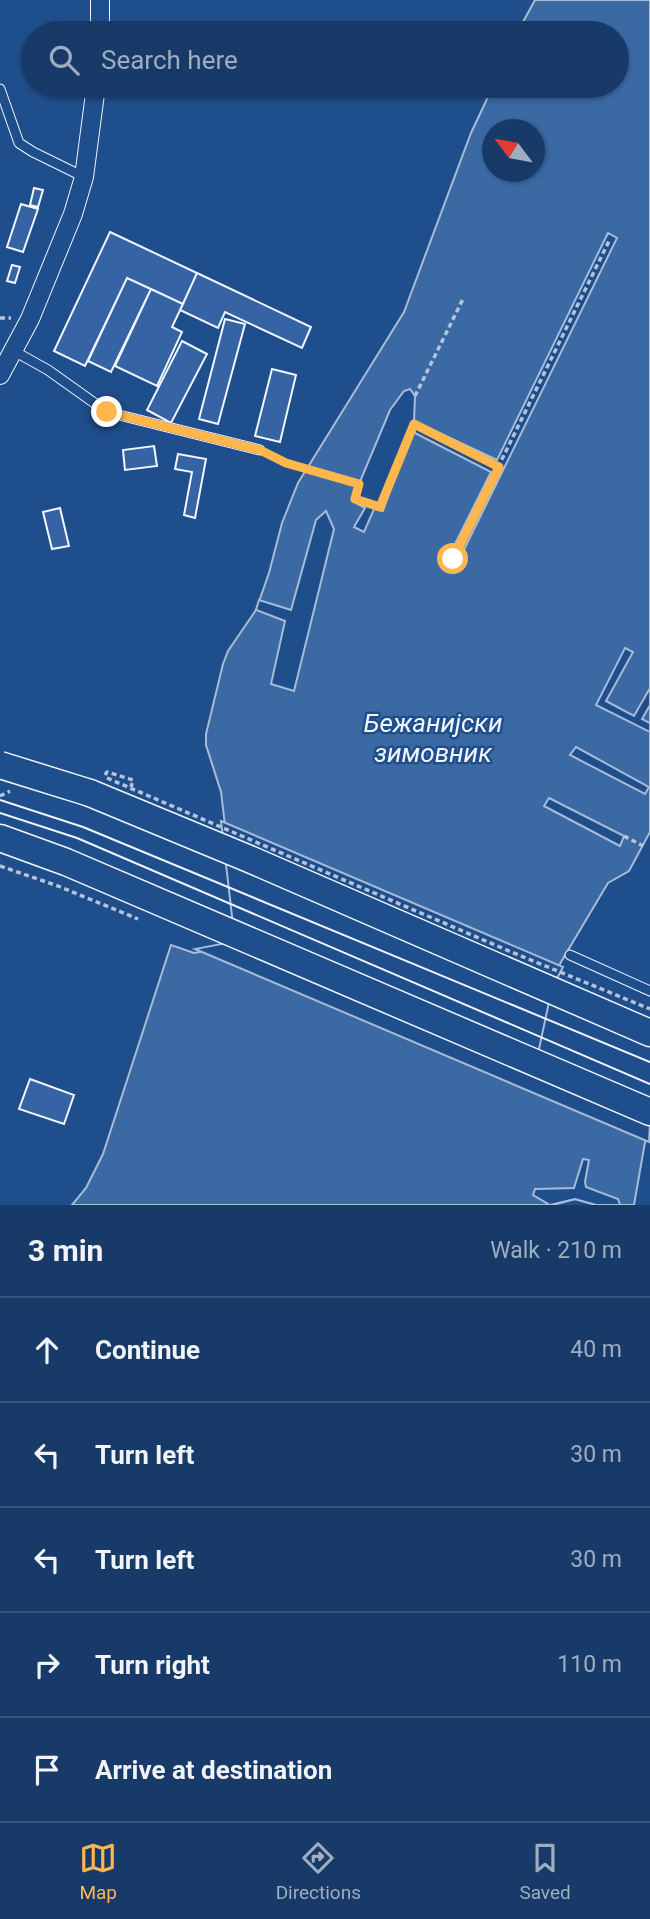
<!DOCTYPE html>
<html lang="en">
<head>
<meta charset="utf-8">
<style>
  body { margin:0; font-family:Roboto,sans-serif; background:#20416f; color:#f1f3f6 }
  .compass { position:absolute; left:482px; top:119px; width:63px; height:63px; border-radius:50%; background:#173a69; box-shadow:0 2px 5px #0004; rotate:302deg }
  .stop { position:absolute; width:21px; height:21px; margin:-16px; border:5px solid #ffb74d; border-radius:50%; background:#fff }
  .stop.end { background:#ffb74d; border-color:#fff; box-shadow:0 2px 7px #0008 }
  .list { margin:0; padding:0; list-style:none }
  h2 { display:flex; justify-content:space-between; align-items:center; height:91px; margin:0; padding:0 28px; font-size:30px }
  h2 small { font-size:23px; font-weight:400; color:#9eadc0 }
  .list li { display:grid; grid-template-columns:46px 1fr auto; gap:21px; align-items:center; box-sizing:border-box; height:105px; padding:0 28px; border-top:2px solid #36547d }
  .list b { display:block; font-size:26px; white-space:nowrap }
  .list em { font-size:23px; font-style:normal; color:#9eadc0 }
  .icon { flex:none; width:38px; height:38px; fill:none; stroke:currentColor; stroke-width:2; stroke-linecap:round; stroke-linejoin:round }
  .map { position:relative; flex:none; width:650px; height:1205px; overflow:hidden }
  .search { position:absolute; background:#173a69; box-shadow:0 2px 5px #0004; left:21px; right:21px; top:21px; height:77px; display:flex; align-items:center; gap:18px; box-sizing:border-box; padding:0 24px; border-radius:38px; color:#9eadc0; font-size:26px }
  .sheet { height:616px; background:#173a69 }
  nav { display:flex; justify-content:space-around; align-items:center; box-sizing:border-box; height:98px; border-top:2px solid #36547d; background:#173a69; font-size:19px; color:#9eadc0 }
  nav a { display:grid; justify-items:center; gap:4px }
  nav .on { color:#ffb74d }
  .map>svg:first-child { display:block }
  .water { fill:#3b69a3; stroke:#a8bbd7; stroke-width:2; fill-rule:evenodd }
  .pier { fill:#1f4e8c; stroke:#a8bbd7; stroke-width:2 }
  .building { fill:#3563a3; stroke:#f2f6ff; stroke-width:2 }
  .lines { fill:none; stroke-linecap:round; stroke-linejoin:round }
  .service-casing { stroke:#f2f6ff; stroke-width:11 }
  .minor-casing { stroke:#f2f6ff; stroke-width:20 }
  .primary-casing { stroke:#f2f6ff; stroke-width:29 }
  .path { stroke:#b3c4dc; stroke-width:3.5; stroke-dasharray:5 3.5; stroke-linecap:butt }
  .service { stroke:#1f4e8c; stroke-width:9 }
  .minor { stroke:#1f4e8c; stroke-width:18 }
  .primary { stroke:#1f4e8c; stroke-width:26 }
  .tram { stroke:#f2f6ff; stroke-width:2 }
  .primary-bridge-casing { stroke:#f2f6ff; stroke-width:29; stroke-linecap:butt }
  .path-bridge { stroke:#b3c4dc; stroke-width:3.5; stroke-dasharray:5 3.5; stroke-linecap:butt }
  .primary-bridge { stroke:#1f4e8c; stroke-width:26 }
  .route { stroke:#ffb74d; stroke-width:9 }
  .labels { text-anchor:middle; stroke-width:5; stroke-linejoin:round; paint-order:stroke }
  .water-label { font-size:26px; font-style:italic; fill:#f2f6ff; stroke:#1f4e8c }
</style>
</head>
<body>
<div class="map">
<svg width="650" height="1205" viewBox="0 0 650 1205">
  <rect width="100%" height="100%" fill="#1f4e8c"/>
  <path class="water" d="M 535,0 L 650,0 L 650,832 L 629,871 L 608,883 L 561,962 L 549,987 L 536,1049 L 648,1125 L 634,1205 L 596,1205 L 575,1199 L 553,1205 L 72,1205 L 86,1188 L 103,1154 L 171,945 L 194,953 L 228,947 L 237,925 L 221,792 L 206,745 L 206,734 L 223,664 L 228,651 L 256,610 L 269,573 L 282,523 L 298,483 L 404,312 L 471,133 L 493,86 L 617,86 L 617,33 L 517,33 ZM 492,130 L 534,130 L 534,172 L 492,172 Z"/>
  <path class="pier" d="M 608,233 L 617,238 L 457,564 L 447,560 L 491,472 L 411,431 L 383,511 L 374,509 L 364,532 L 354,527 L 365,508 L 354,502 L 359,484 L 390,410 L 404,391 L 410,389 L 415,396 L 414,421 L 497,460 Z
    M 326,511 L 334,529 L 294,691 L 271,684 L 285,621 L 256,610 L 259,600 L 291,610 L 316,520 Z
    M 625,648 L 633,652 L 606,701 L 634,716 L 650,688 L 650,705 L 642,719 L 650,723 L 650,732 L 596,705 Z
    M 576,747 L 649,787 L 645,794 L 570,755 Z
    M 549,798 L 624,836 L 620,846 L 544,806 Z
    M 221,821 L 563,967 L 552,988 L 539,1049 L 537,1073 L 650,1122 L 649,1142 L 195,949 L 227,943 L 233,925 Z
    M 583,1159 L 589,1160 L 585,1182 L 586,1187 L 618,1199 L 620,1205 L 596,1205 L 575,1199 L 550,1205 L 533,1195 L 535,1189 L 574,1188 Z"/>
  <path class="building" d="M 34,188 L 43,190 L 38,207 L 30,205 Z
    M 21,204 L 38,209 L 23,252 L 7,247 Z
    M 110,232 L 197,273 L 183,304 L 127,278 L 85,366 L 54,351 Z
    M 12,265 L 20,267 L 15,283 L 7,281 Z
    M 197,273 L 311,327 L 302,348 L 225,312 L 218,328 L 180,310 Z
    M 127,278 L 151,289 L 111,372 L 88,361 Z
    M 151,289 L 183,304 L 172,327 L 182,332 L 157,386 L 115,366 Z
    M 225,319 L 245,324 L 218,424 L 199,419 Z
    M 182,341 L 207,354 L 171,423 L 147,410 Z
    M 272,369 L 296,375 L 280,442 L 255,436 Z
    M 154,446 L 157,466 L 125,470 L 123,450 Z
    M 178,454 L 206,459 L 195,518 L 184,515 L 192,472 L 175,469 Z
    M 60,508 L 69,546 L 52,549 L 43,512 Z
    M 30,1079 L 74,1095 L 64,1124 L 19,1109 Z"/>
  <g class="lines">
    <g class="service-casing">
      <path id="service" d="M 0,89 L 19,143 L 33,152 L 84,177
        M 14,351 L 48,370 L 107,412 L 260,450
        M 570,955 L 650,991"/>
    </g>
    <g class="minor-casing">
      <path id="minor" d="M 100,0 L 100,33
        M 0,375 L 30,319 L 73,214 L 84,177 L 96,86"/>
    </g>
    <g class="primary-casing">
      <path id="primary" d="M 90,793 L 247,858 L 650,1033
        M 0,838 L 66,862 L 650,1112"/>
    </g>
    <path class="path" d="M 0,318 L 11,318
      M 415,396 L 463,299
      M 270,455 L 286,462 L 359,484 L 355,499 L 380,507 L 413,424 L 499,467
      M 453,559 L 610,239
      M 105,775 L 107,772 L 133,780 L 131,787
      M 649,787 L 650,787
      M 0,796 L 10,791
      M 624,836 L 643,846
      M 0,866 L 58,886 L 138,919"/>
    <use href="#service" class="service"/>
    <use href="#minor" class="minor"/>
    <use href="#primary" class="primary"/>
    <path class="tram" d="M 0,800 L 83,827 L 650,1062
      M 0,813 L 77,838 L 650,1084"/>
    <g class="primary-bridge-casing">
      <path id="primary-bridge" d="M 0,765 L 90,793"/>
    </g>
    <path class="path-bridge" d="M 107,778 L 509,951 L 650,1009"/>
    <use href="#primary-bridge" class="primary-bridge"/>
  </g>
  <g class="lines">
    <path class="route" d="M 107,412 L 260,450 L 286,463 L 359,484 L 355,499 L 380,507 L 414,424 L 499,467 L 453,559"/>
  </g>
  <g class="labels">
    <g class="water-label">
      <text x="433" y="732">Бежанијски<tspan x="433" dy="30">зимовник</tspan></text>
    </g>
  </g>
</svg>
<svg class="compass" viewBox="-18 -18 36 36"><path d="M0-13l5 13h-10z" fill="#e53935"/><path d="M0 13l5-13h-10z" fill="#9eadc0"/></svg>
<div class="stop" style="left:453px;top:559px"></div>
<div class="stop end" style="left:107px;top:412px"></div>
<div class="search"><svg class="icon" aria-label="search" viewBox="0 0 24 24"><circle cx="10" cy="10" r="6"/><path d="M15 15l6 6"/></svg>Search here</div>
</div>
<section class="sheet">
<h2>3 min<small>Walk · 210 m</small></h2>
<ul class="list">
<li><svg class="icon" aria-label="ahead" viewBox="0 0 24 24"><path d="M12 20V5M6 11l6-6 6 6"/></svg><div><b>Continue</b></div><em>40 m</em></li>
<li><svg class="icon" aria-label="left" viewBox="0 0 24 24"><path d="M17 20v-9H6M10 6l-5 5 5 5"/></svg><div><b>Turn left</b></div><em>30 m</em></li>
<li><svg class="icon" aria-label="left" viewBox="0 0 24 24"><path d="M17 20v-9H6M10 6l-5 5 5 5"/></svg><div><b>Turn left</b></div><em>30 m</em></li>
<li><svg class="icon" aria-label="right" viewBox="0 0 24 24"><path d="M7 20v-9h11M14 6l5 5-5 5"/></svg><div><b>Turn right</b></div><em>110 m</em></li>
<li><svg class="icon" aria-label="arrive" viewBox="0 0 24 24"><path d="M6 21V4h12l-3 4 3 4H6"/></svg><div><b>Arrive at destination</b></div></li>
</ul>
</section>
<nav>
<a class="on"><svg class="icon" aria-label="map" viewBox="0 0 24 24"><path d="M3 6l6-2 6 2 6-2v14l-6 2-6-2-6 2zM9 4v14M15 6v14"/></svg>Map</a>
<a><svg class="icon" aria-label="directions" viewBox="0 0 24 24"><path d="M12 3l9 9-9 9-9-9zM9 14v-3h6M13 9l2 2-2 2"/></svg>Directions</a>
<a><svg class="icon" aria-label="saved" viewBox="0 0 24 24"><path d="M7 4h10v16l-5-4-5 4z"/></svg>Saved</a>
</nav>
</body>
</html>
